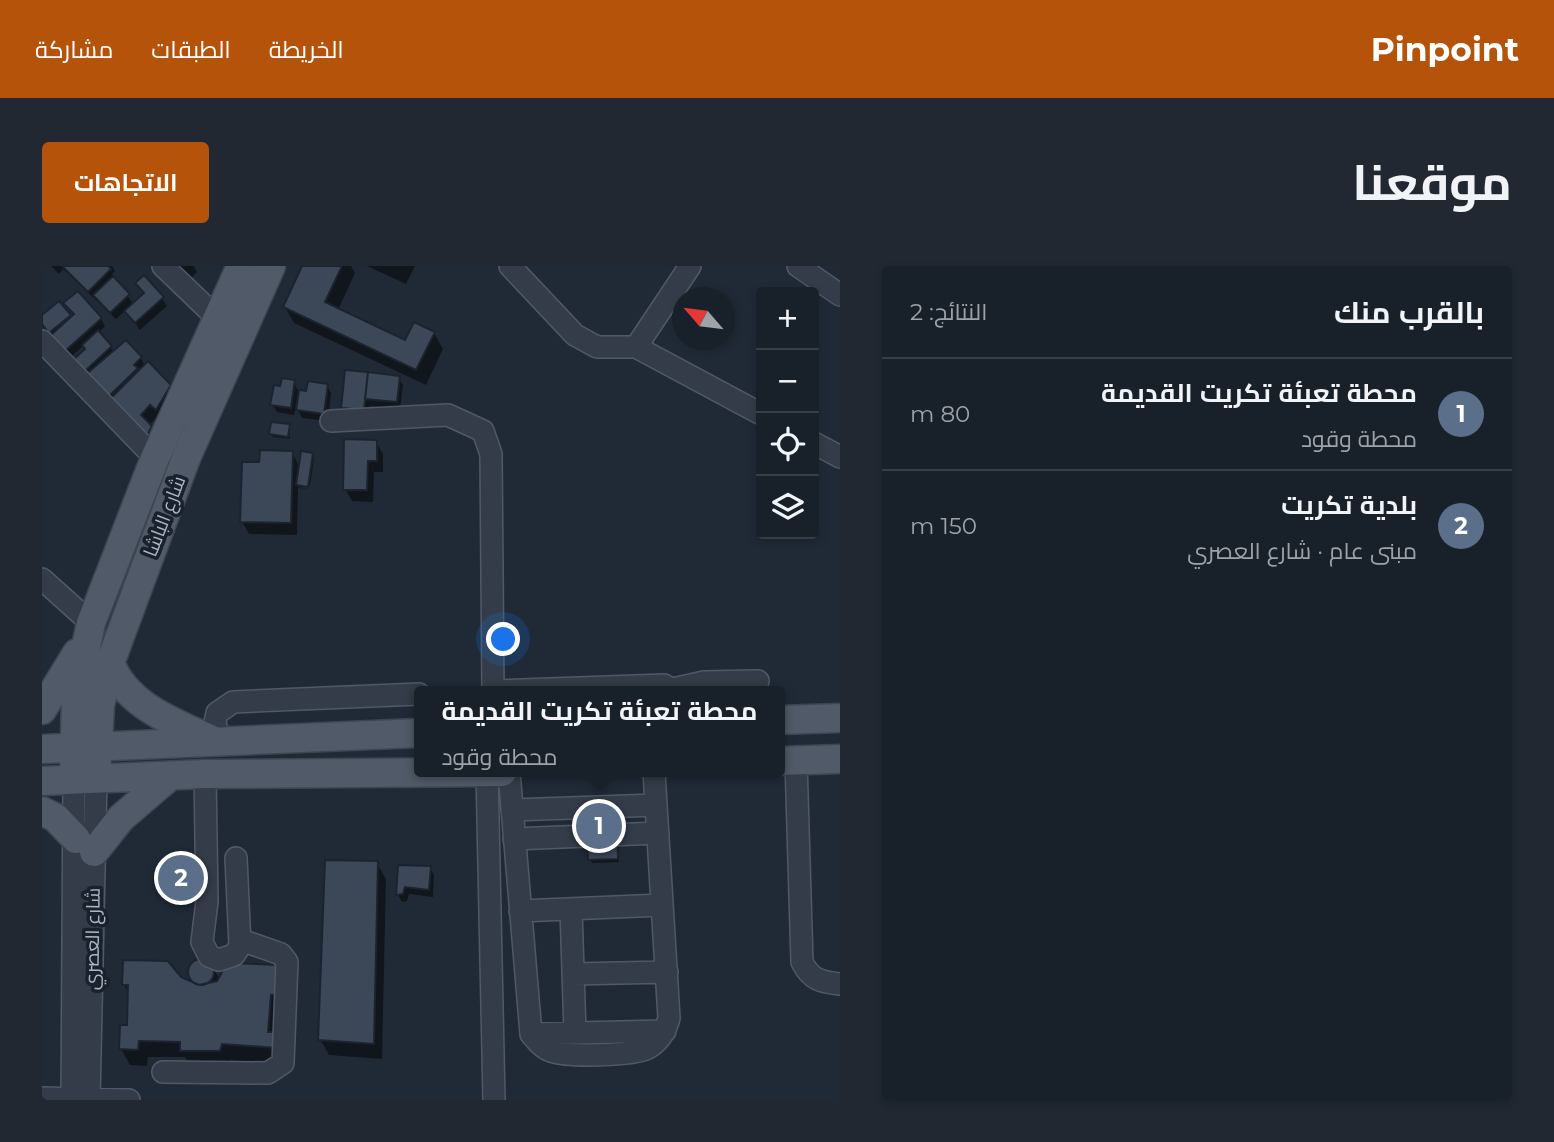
<!DOCTYPE html>
<html lang="ar">
<head>
<meta charset="utf-8">
<style>
  body { margin:0; font-family:Montserrat,Cairo,sans-serif; background:#212831; color:#f1f3f6; direction:rtl }
  .controls { position:absolute; right:21px; top:21px; display:grid; overflow:hidden; border-radius:7px; box-shadow:0 4px 10px #0003 }
  .controls button { width:63px; height:63px; display:grid; place-items:center; padding:0; border:0; border-bottom:2px solid #363e46; background:#182029; color:#f1f3f6; font:35px sans-serif }
  .compass { position:absolute; left:630px; top:21px; width:63px; height:63px; border-radius:50%; background:#182029; box-shadow:0 4px 10px #0003; rotate:298deg }
  .you { position:absolute; left:462px; top:374px; width:24px; height:24px; margin:-18px; border:5px solid #fff; border-radius:50%; background:#1a73e8; box-shadow:0 0 0 10px #1a73e833 }
  .badge { display:grid; place-items:center; width:46px; height:46px; border-radius:50%; background:#b45309; color:#fff; font-size:23px; font-weight:700 }
  .pin { position:absolute; translate:-50% -50%; border:4px solid #fff; box-shadow:0 2px 7px #0006 }
  .popup { position:absolute; left:372px; top:420px; width:371px; height:91px; box-sizing:border-box; display:grid; place-content:center; border-radius:7px; background:#182029; filter:drop-shadow(0 2px 5px #0005); font-size:23px; white-space:nowrap; color:#9fa3a8 }
  .popup b { font-size:26px; color:#f1f3f6 }
  .popup::after { content:''; position:absolute; left:50%; top:100%; margin-left:-14px; border:14px solid transparent; border-top-color:#182029 }
  .list { margin:0; padding:0; list-style:none }
  h2 { display:flex; justify-content:space-between; align-items:center; height:91px; margin:0; padding:0 28px; font-size:30px }
  h2 small { font-size:23px; font-weight:400; color:#9fa3a8 }
  .list li { display:grid; grid-template-columns:46px 1fr auto; gap:21px; align-items:center; box-sizing:border-box; height:112px; padding:0 28px; border-top:2px solid #363e46 }
  .list b { display:block; font-size:26px; white-space:nowrap }
  .list p { margin:0; font-size:23px; white-space:nowrap; color:#9fa3a8 }
  .list em { font-size:23px; font-style:normal; color:#9fa3a8 }
  .icon { flex:none; width:38px; height:38px; fill:none; stroke:currentColor; stroke-width:2; stroke-linecap:round; stroke-linejoin:round }
  .map { position:relative; flex:none; width:798px; height:834px; overflow:hidden; direction:ltr; border-radius:7px }
  header { display:flex; align-items:center; gap:42px; box-sizing:border-box; height:98px; padding:0 35px; background:#b45309; color:#fff }
  header strong { font-size:33px }
  nav { display:flex; gap:38px; margin-inline-start:auto; font-size:24px }
  .intro { display:flex; align-items:center; justify-content:space-between; box-sizing:border-box; height:168px; padding:0 42px }
  h1 { margin:0; font-size:49px }
  .button { padding:18px 32px; border-radius:7px; background:#b45309; color:#fff; font-size:24px; font-weight:700 }
  main { display:flex; gap:42px; padding:0 42px }
  aside { flex:1; background:#182029; border-radius:7px; box-shadow:0 4px 10px #0003 }
  .map>svg:first-child { display:block }
  .shadow { fill:#0007 }
  .building { fill:#3c4858; stroke:#1b232e; stroke-width:2 }
  .lines { fill:none; stroke-linecap:round; stroke-linejoin:round }
  .minor-casing { stroke:#515966; stroke-width:24 }
  .major-casing { stroke:#3d4551; stroke-width:31 }
  .minor { stroke:#333c48; stroke-width:21 }
  .major { stroke:#515a68; stroke-width:28 }
  .labels { text-anchor:middle; stroke-width:7; stroke-linejoin:round; paint-order:stroke }
  .street-label { font-size:19px; fill:#aeb6c5; stroke:#19212c }
</style>
</head>
<body>
<header>
<strong>Pinpoint</strong>
<nav><a>الخريطة</a><a>الطبقات</a><a>مشاركة</a></nav>
</header>
<div class="intro"><h1>موقعنا</h1><a class="button">الاتجاهات</a></div>
<main>
<aside>
<h2>بالقرب منك<small>النتائج: 2</small></h2>
<ul class="list">
<li><span class="badge" style="background:#5c6f8a">1</span><div><b>محطة تعبئة تكريت القديمة</b><p>محطة وقود</p></div><em>80 m</em></li>
<li><span class="badge" style="background:#5c6f8a">2</span><div><b>بلدية تكريت</b><p>مبنى عام · شارع العصري</p></div><em>150 m</em></li>
</ul>
</aside>
<div class="map">
<svg width="798" height="834" viewBox="0 0 798 834">
  <rect width="100%" height="100%" fill="#202a37"/>
  <path class="shadow" d="M 9,0 L 70,0 L 73,5 L 70,8 L 92,39 L 103,28 L 95,17 L 120,32 L 125,40 L 98,64 L 84,44 L 74,53 L 21,3 L 17,8 Z
    M 129,0 L 152,0 L 155,6 L 146,15 Z
    M 262,0 L 309,0 L 313,7 L 296,44 L 364,76 L 392,67 L 401,83 L 384,119 L 252,57 L 243,41 Z
    M 325,0 L 373,0 L 364,18 Z
    M 17,37 L 29,53 L 33,50 L 24,37 L 59,53 L 63,60 L 56,67 L 72,86 L 99,92 L 103,101 L 127,120 L 134,132 L 121,154 L 116,150 L 107,159 L 116,173 L 112,180 L 38,101 L 45,84 L 42,79 L 29,91 L 2,61 L 0,51 Z
    M 356,111 L 361,119 L 358,143 L 327,140 L 326,151 L 305,149 L 300,141 Z
    M 252,116 L 256,125 L 266,127 L 285,119 L 289,127 L 286,155 L 260,152 L 254,140 L 252,149 L 235,146 L 230,138 L 240,122 Z
    M 247,160 L 248,173 L 231,171 L 229,168 Z
    M 334,176 L 341,188 L 341,206 L 332,206 L 331,236 L 310,235 L 303,223 Z
    M 250,186 L 258,202 L 270,189 L 272,192 L 268,220 L 256,218 L 256,221 L 267,223 L 256,222 L 255,269 L 207,268 L 200,256 L 219,198 Z
    M 576,560 L 577,596 L 550,597 L 548,593 Z
    M 335,597 L 344,613 L 340,793 L 287,789 L 278,773 Z
    M 358,601 L 388,602 L 392,609 L 391,631 L 367,628 L 365,635 L 360,636 L 356,629 Z
    M 154,694 L 165,694 L 178,713 L 238,701 L 242,798 L 188,794 L 187,801 L 149,801 L 143,791 L 106,791 L 105,800 L 88,799 L 79,783 L 87,761 L 88,729 L 82,719 L 83,696 L 149,717 L 149,701 Z"/>
  <path class="building" d="M 20,0 L 66,0 L 69,3 L 46,26 Z
    M 260,0 L 300,0 L 283,36 L 363,74 L 372,56 L 393,66 L 374,104 L 241,41 Z
    M 102,9 L 122,31 L 93,57 L 82,45 L 102,27 L 93,17 Z
    M 71,10 L 88,28 L 68,47 L 51,29 Z
    M 36,25 L 60,52 L 23,85 L 9,69 L 32,48 L 21,37 Z
    M 17,35 L 29,49 L 7,67 L 0,58 L 0,49 Z
    M 56,64 L 70,80 L 43,105 L 32,93 L 43,83 L 40,79 Z
    M 84,74 L 100,91 L 92,99 L 96,102 L 64,133 L 42,110 Z
    M 106,95 L 129,119 L 114,144 L 108,139 L 99,149 L 110,160 L 105,170 L 67,134 Z
    M 303,104 L 326,106 L 322,144 L 299,142 Z
    M 326,106 L 358,110 L 355,136 L 323,133 Z
    M 240,112 L 253,114 L 249,142 L 228,139 L 232,119 L 238,120 Z
    M 266,115 L 286,118 L 282,148 L 254,144 L 257,124 L 264,125 Z
    M 229,156 L 248,158 L 246,171 L 227,168 Z
    M 302,173 L 335,174 L 335,195 L 326,195 L 325,224 L 301,224 Z
    M 218,184 L 251,185 L 249,257 L 198,256 L 200,196 L 217,196 Z
    M 259,185 L 271,187 L 266,221 L 254,219 Z
    M 575,555 L 576,593 L 546,594 L 545,556 Z
    M 283,594 L 336,595 L 332,778 L 276,774 Z
    M 356,599 L 389,600 L 387,624 L 363,621 L 361,628 L 354,629 Z
    M146 706a13 13 0 1 1 26 0a13 13 0 1 1-26 0Z
    M 81,694 L 126,695 L 139,711 L 157,719 L 175,715 L 185,697 L 239,699 L 237,728 L 229,729 L 226,766 L 235,766 L 234,782 L 180,778 L 178,785 L 138,785 L 138,776 L 97,775 L 96,784 L 77,783 L 78,759 L 85,759 L 86,719 L 80,719 Z"/>
  <g class="lines">
    <g class="minor-casing">
      <path id="minor" d="M 121,0 L 175,52
        M 468,0 L 533,69 L 555,81 L 594,81 L 719,148
        M 756,0 L 798,29
        M 0,75 L 113,192
        M 594,81 L 648,0
        M 289,155 L 406,149 L 441,165 L 449,188 L 451,425
        M 772,177 L 798,191
        M 0,313 L 49,357
        M 631,423 L 662,416 L 716,415
        M 454,425 L 622,419 L 633,425
        M 177,475 L 173,456 L 175,447 L 191,436 L 377,428
        M 754,495 L 760,696 C 769,714 779,716 798,718
        M 445,506 L 452,834
        M 467,506 L 489,768 C 495,775 500,782 509,785 C 526,791 591,790 606,782 C 618,775 624,764 627,752 L 612,506
        M 163,508 L 165,635 L 160,676 L 167,690 L 177,694 L 192,689 L 198,680 L 194,592
        M 470,544 L 614,539
        M 472,573 L 616,567
        M 529,643 L 533,767
        M 478,645 L 620,639
        M 531,708 L 625,706
        M 489,768 L 623,765
        M 121,806 L 226,807 L 241,797 L 245,696 L 239,688 L 199,674
        M 0,832 L 87,834
        M 30,834 L 32,513
        M 47,834 L 54,512"/>
    </g>
    <g class="major-casing">
      <path id="major" d="M 68,397 C 85,440 131,456 170,474
        M 0,444 L 35,387
        M 737,454 L 798,452
        M 0,483 L 377,467
        M 737,495 L 798,493
        M 54,512 L 58,439 L 68,397 L 144,192 L 229,0
        M 32,513 L 34,429 L 49,357 L 113,192 L 199,0
        M 0,515 L 163,508 L 460,506
        M 0,545 L 14,552 L 34,573
        M 52,586 L 79,552 L 128,510"/>
    </g>
    <use href="#minor" class="minor"/>
    <use href="#major" class="major"/>
  </g>
  <g class="labels">
    <g class="street-label">
      <text transform="translate(122 250) rotate(-69)" y="7">شارع الباشا</text>
      <text transform="translate(50 673) rotate(-89)" y="7">شارع العصري</text>
    </g>
  </g>
</svg>
<div class="controls">
<button>+</button>
<button>−</button>
<button><svg class="icon" aria-label="locate" viewBox="0 0 24 24"><circle cx="12" cy="12" r="6"/><path d="M12 2v4M12 18v4M2 12h4M18 12h4"/></svg></button>
<button><svg class="icon" aria-label="layers" viewBox="0 0 24 24"><path d="M12 4l9 5-9 5-9-5zM3 14l9 5 9-5"/></svg></button>
</div>
<svg class="compass" viewBox="-18 -18 36 36"><path d="M0-13l5 13h-10z" fill="#e53935"/><path d="M0 13l5-13h-10z" fill="#9fa3a8"/></svg>
<div class="you"></div>
<div class="pin badge" style="left:557px;top:560px;background:#5c6f8a">1</div>
<div class="popup"><b>محطة تعبئة تكريت القديمة</b>محطة وقود</div>
<div class="pin badge" style="left:139px;top:612px;background:#5c6f8a">2</div>
</div>
</main>
</body>
</html>
